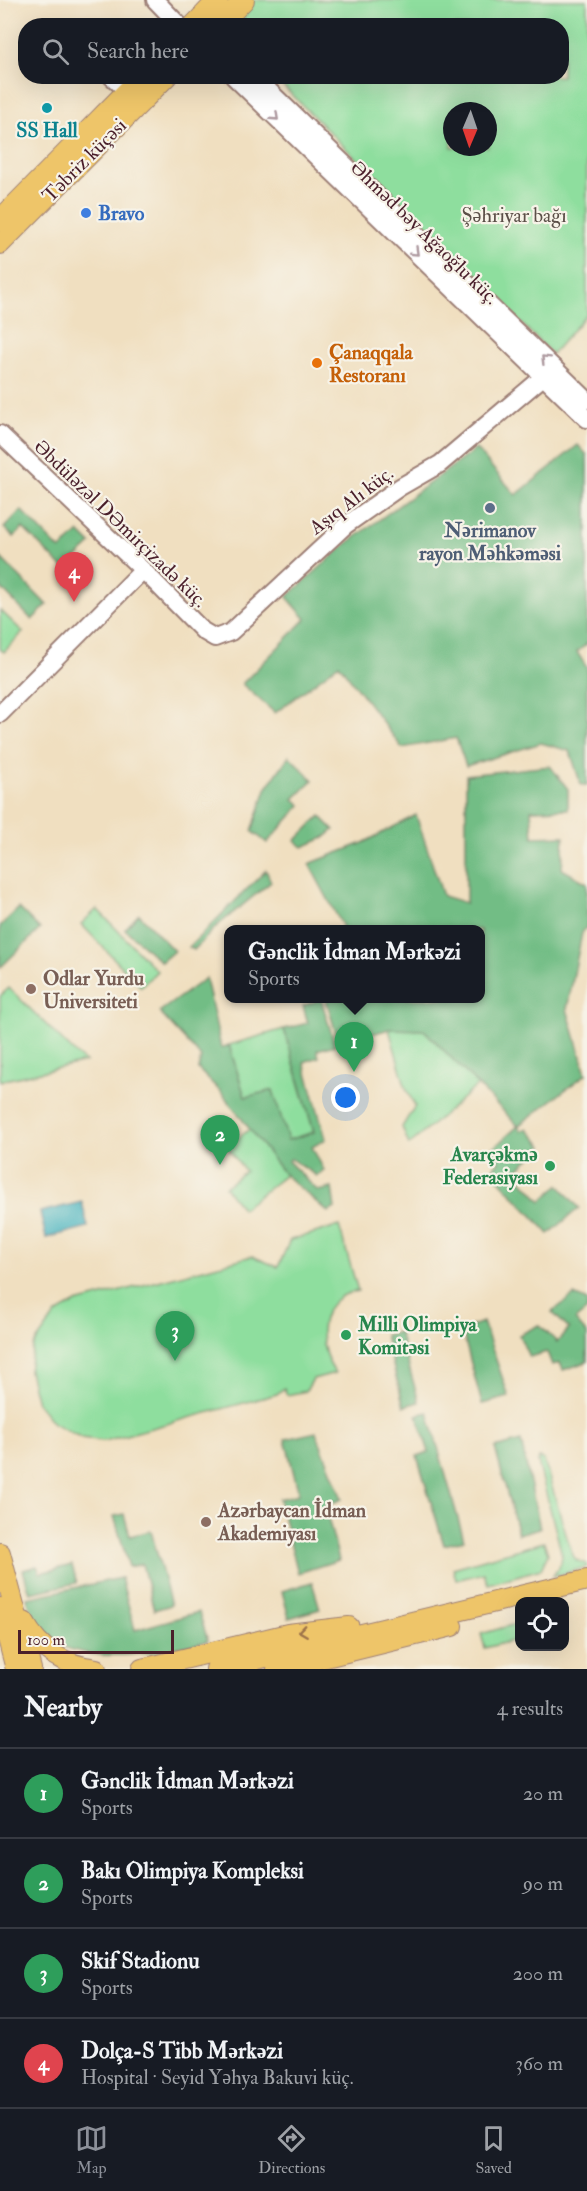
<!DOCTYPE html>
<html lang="en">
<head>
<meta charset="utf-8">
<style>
  body { margin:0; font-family:"IM FELL Double Pica",serif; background:#20242c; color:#f1f3f6 }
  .controls { position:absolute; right:18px; bottom:18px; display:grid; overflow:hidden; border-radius:12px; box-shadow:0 6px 24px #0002 }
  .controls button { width:54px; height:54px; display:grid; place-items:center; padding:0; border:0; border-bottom:2px solid #363941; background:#171b24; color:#f1f3f6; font:30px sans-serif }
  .compass { position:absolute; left:443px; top:102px; width:54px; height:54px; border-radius:50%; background:#171b24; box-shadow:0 6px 24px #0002; rotate:182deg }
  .scale { position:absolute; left:18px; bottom:15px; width:156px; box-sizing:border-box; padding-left:6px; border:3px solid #4a1f2b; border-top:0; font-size:16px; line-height:21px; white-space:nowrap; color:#4a1f2b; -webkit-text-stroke:4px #f7f3e8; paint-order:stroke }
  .you { position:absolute; left:346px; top:1098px; width:21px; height:21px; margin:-15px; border:4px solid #fff; border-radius:50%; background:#1a73e8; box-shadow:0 0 0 9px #1a73e833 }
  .badge { display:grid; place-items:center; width:39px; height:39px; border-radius:50%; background:#8c9099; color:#fff; font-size:20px; font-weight:700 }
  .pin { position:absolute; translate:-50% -50px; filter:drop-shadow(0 2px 3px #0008) }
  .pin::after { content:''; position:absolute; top:32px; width:21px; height:18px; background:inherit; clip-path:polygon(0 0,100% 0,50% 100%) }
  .popup { position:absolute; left:224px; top:925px; width:261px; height:78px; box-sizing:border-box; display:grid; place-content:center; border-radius:12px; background:#171b24; filter:drop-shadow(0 2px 4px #0005); font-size:20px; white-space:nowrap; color:#9ea1a6 }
  .popup b { font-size:22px; color:#f1f3f6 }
  .popup::after { content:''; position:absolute; left:50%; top:100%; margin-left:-12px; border:12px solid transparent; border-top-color:#171b24 }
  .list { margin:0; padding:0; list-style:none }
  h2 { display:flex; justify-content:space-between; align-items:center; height:78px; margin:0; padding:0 24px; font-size:26px }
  h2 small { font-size:20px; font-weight:400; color:#9ea1a6 }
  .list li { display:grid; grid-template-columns:39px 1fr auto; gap:18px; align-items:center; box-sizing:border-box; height:90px; padding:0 24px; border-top:2px solid #363941 }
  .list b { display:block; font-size:22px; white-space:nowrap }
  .list p { margin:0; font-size:20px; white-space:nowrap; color:#9ea1a6 }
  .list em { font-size:20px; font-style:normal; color:#9ea1a6 }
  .icon { flex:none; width:33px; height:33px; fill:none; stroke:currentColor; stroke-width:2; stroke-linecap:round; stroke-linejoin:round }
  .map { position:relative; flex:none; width:587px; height:1669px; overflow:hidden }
  .search { position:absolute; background:#171b24; box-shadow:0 6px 24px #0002; left:18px; right:18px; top:18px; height:66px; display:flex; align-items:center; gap:15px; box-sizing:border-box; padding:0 21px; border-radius:24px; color:#9ea1a6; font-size:22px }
  .sheet { height:438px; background:#171b24 }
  nav { display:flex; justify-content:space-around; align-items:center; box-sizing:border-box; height:84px; border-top:2px solid #363941; background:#171b24; font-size:16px; color:#9ea1a6 }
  nav a { display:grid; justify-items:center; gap:3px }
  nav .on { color:#8c9099 }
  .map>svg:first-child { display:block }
  .green { fill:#8ede9e; stroke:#6c7e64; stroke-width:1.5; fill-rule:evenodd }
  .forest { fill:#72bd85; stroke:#5e6e58; stroke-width:1.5 }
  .water { fill:#44b3bf; stroke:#476975; stroke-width:1.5 }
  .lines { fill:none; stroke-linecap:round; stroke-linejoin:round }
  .minor-casing { stroke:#9d7f76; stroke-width:20 }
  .major-casing { stroke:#9d7f76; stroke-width:22 }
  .minor { stroke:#fff; stroke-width:16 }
  .major { stroke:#eec569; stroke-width:20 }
  .oneway { stroke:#ae9aa0 }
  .oneway2 { stroke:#9c724a }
  .culture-dot { fill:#0f9aa8; stroke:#f7f3e8; stroke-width:2 }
  .shop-dot { fill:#3f7fe0; stroke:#f7f3e8; stroke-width:2 }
  .food-dot { fill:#e8710a; stroke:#f7f3e8; stroke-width:2 }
  .service-dot { fill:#5c6f8a; stroke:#f7f3e8; stroke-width:2 }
  .education-dot { fill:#8d6e63; stroke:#f7f3e8; stroke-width:2 }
  .leisure-dot { fill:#2e9e5b; stroke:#f7f3e8; stroke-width:2 }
  .labels { text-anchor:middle; stroke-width:4.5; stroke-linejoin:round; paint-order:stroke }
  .culture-label { font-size:20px; font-weight:bold; fill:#0d838f; stroke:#f7f3e8 }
  .street-label { font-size:20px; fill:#4a1f2b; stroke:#f7f3e8 }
  .shop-label { font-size:20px; font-weight:bold; fill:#366cbe; stroke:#f7f3e8; text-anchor:start }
  .park-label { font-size:20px; fill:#5b4f48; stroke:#f7f3e8 }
  .food-label { font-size:20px; font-weight:bold; fill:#c56008; stroke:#f7f3e8; text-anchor:start }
  .service-label { font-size:20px; font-weight:bold; fill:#4e5e75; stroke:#f7f3e8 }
  .education-label { font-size:20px; font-weight:bold; fill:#785e54; stroke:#f7f3e8; text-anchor:start }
  .leisure-label { font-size:20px; font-weight:bold; fill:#27864d; stroke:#f7f3e8; text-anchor:end }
</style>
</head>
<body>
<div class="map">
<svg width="587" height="1669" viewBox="0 0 587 1669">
  <rect width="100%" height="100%" fill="#f7f3e8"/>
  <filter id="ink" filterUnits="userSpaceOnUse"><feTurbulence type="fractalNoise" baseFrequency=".0167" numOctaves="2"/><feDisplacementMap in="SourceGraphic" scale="12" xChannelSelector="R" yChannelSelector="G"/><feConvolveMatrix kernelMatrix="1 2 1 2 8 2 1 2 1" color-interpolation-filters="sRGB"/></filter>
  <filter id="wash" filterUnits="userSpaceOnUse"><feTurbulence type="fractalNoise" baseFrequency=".008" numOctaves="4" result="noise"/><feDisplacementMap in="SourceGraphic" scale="24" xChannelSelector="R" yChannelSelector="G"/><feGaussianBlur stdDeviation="1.35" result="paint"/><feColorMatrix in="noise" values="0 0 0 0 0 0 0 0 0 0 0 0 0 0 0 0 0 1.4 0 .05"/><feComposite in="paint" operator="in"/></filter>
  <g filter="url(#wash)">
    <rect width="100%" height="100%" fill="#f0dfc0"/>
    <path class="green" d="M 252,0 L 587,0 L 587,314 L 552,354 L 274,77 L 562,76 L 562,26 L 226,26 ZM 452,111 L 488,111 L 488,147 L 452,147 Z
      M 0,610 L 23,632 L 4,652 L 0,649 Z
      M 97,909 L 157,971 L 141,987 L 81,924 Z
      M 9,988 L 76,1054 L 85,1062 L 0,1081 L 0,996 Z
      M 284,1029 L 314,1133 L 288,1140 L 245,1098 L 229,1045 Z
      M 389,1029 L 424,1030 L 478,1085 L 409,1145 L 402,1127 L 415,1106 L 406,1089 Z
      M 250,1129 L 285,1175 L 242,1209 L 225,1187 L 245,1171 L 227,1147 Z
      M 339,1226 L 358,1291 C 352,1292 345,1294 340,1297 C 314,1315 320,1350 335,1373 L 313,1379 L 306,1391 L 287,1395 L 284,1388 L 277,1394 L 104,1441 L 82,1438 L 53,1423 L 37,1403 L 29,1371 L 33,1346 L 56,1314 L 76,1303 L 252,1256 L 278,1267 L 290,1240 Z
      M 539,1458 L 544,1460 L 572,1554 L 576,1560 L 587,1564 L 587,1567 L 553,1576 L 561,1563 L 562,1555 L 538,1462 Z
      M 544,1542 L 548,1554 L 541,1569 L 488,1584 L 484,1573 L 456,1580 L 453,1568 Z
      M 519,1623 L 519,1639 L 485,1648 L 481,1634 Z"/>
    <path class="forest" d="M 578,445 L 587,455 L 587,644 L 577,652 L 587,668 L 587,785 L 581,785 L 570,751 L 541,743 L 466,766 L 456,738 L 402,748 L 339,664 L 275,713 L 242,684 L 306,619 L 287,597 L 346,544 L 476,449 L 516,495 Z
      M 21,510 L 60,550 L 79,532 L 91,544 L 64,569 L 23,528 L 14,537 L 4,528 Z
      M 0,557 L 47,605 L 32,620 L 0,587 Z
      M 289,756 L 313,780 L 294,799 L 301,805 L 267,843 L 252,831 L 266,789 Z
      M 550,766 L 568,789 L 568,809 L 531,810 L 533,837 L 564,836 L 562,869 L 587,883 L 587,926 L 582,933 L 567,1009 L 586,1074 L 518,1126 L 521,1131 L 527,1128 L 543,1146 L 515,1172 L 541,1201 L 559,1185 L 579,1208 L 549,1234 L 491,1171 L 499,1161 L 491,1150 L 518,1126 L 424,1030 L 389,1029 L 339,1044 L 326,999 L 480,998 L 480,930 L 340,929 L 343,927 L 309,864 L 363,843 L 416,815 L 443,896 L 466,903 L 466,775 Z
      M 320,816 L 334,830 L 324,838 L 303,847 L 295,841 Z
      M 266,870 L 271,882 L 217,926 L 194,950 L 189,947 Z
      M 19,908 L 40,929 L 0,968 L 0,926 Z
      M 139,914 L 174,951 L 161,962 L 125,929 Z
      M 206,978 L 221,1048 L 229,1045 L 245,1097 L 273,1090 L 288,1140 L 314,1132 L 284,1029 L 308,1023 L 303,1006 L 321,999 L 335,1045 L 317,1050 L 319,1057 L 304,1062 L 326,1139 L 312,1147 L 324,1170 L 317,1176 L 291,1159 L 288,1161 L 318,1191 L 332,1188 L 335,1208 L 328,1212 L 285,1175 L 221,1092 L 198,1069 L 201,1057 L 159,1012 Z
      M 574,1295 L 587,1301 L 587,1310 L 575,1320 L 587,1334 L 587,1362 L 563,1370 L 560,1363 L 552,1365 L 547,1352 L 529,1357 L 519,1335 L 539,1325 L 557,1342 L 569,1329 L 552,1312 Z
      M 483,1322 L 509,1397 L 482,1404 L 462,1330 Z
      M 399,1332 L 419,1402 L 404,1406 L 385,1335 Z
      M 428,1412 L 464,1540 L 444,1545 L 417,1456 L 429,1452 L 417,1415 Z
      M 316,1432 L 342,1499 L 325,1506 L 339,1560 L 298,1573 L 279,1499 L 299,1494 L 285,1439 Z
      M 521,1441 L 540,1528 L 518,1534 L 495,1448 Z
      M 124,1514 L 130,1536 L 151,1531 L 171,1605 L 154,1610 L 142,1564 L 129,1567 L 114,1516 Z
      M 72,1565 L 77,1583 L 30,1593 L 23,1570 L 37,1566 L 40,1573 Z
      M 121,1578 L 135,1630 L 199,1612 L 208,1641 C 156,1654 80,1669 40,1632 C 34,1623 31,1609 27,1598 Z
      M 312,1582 L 320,1609 L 289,1618 L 282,1591 Z"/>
    <path class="water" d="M 82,1202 L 88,1227 L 46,1238 L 40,1212 Z"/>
  </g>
  <g filter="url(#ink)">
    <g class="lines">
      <g class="minor-casing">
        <path id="minor" d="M 155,0 L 180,26
          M 111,76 L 127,91
          M 233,76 L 587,419
          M 254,76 L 587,400
          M 0,434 L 143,570 L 203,631 L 215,638 L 231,632 L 346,525 L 400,487 L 440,464 L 543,377
          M 0,714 L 143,570"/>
      </g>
      <g class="major-casing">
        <path id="major" d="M 193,26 L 218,0
          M 219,26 L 244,0
          M 0,220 L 142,76
          M 0,244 L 167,76
          M 0,1553 L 31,1669
          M 0,1608 L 16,1669
          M 24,1622 C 40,1651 64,1665 96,1669
          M 142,1669 L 288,1634 L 349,1627
          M 216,1669 L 587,1580
          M 277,1669 L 452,1626"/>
      </g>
      <use href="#minor" class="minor"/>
      <use href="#major" class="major"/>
    </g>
    <defs><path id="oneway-chevron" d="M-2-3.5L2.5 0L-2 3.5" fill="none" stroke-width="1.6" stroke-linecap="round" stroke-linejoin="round" transform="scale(1.5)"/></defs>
    <g class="oneway">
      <use href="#oneway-chevron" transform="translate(275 117) rotate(43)"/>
      <use href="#oneway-chevron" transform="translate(415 252) rotate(44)"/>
      <use href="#oneway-chevron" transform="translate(545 359) rotate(-135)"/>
    </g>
    <use class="oneway2" href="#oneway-chevron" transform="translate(303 1631) rotate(172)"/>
  </g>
  <circle class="culture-dot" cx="47" cy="108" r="6"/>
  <circle class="shop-dot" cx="86" cy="213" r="6"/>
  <circle class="food-dot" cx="317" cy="363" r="6"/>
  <circle class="service-dot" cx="490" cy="508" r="6"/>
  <g class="education-dot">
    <circle cx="31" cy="989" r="6"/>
    <circle cx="206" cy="1522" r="6"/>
  </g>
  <g class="leisure-dot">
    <circle cx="550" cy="1166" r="6"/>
    <circle cx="346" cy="1335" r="6"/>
  </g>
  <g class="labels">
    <g class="culture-label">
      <text x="47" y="137">SS Hall</text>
    </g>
    <g class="street-label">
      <text transform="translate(84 160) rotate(-45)" y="7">Təbriz küçəsi</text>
      <text transform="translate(425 232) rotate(44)" y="7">Əhməd bəy Ağaoğlu küç.</text>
      <text transform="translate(351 500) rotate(-37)" y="7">Aşıq Alı küç.</text>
      <text transform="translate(121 523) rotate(44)" y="7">Əbdüləzəl DƏmirçizadə küç.</text>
    </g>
    <g class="shop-label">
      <text x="98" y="220">Bravo</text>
    </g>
    <g class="park-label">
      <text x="514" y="222">Şəhriyar bağı</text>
    </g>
    <g class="food-label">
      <text x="329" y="359">Çanaqqala<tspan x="329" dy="23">Restoranı</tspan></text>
    </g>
    <g class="service-label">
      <text x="490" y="537">Nərimanov<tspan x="490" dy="23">rayon Məhkəməsi</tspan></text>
    </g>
    <g class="education-label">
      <text x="43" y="985">Odlar Yurdu<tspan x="43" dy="23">Universiteti</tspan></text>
      <text x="218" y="1517">Azərbaycan İdman<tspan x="218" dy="23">Akademiyası</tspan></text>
    </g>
    <g class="leisure-label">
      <text x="538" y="1161">Avarçəkmə<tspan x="538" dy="23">Federasiyası</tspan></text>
      <text x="358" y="1331" text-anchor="start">Milli Olimpiya<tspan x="358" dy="23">Komitəsi</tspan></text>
    </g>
  </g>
</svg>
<div class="controls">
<button><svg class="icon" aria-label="locate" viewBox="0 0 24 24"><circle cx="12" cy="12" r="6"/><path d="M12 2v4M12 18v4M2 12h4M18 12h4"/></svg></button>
</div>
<svg class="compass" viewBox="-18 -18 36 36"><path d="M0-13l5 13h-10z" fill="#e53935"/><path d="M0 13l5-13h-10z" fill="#9ea1a6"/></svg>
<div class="scale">100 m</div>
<div class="you"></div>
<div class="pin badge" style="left:354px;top:1072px;background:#2e9e5b">1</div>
<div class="popup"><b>Gənclik İdman Mərkəzi</b>Sports</div>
<div class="pin badge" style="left:220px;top:1165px;background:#2e9e5b">2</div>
<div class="pin badge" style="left:175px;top:1361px;background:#2e9e5b">3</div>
<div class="pin badge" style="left:74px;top:602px;background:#e0444e">4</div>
<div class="search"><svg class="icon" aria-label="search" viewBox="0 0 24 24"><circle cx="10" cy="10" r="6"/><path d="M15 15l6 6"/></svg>Search here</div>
</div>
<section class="sheet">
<h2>Nearby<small>4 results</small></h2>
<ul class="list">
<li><span class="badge" style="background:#2e9e5b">1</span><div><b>Gənclik İdman Mərkəzi</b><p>Sports</p></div><em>20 m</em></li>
<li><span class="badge" style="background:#2e9e5b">2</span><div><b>Bakı Olimpiya Kompleksi</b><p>Sports</p></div><em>90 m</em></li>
<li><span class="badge" style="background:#2e9e5b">3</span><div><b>Skif Stadionu</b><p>Sports</p></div><em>200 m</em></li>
<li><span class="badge" style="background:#e0444e">4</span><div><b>Dolça-S Tibb Mərkəzi</b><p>Hospital · Seyid Yəhya Bakuvi küç.</p></div><em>360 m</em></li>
</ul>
</section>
<nav>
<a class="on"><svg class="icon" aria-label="map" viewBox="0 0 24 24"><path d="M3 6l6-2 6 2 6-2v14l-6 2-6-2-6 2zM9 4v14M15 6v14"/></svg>Map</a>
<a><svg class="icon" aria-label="directions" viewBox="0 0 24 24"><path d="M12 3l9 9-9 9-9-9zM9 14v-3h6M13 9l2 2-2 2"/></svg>Directions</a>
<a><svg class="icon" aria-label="saved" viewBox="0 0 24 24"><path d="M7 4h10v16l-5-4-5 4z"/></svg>Saved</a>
</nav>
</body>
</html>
